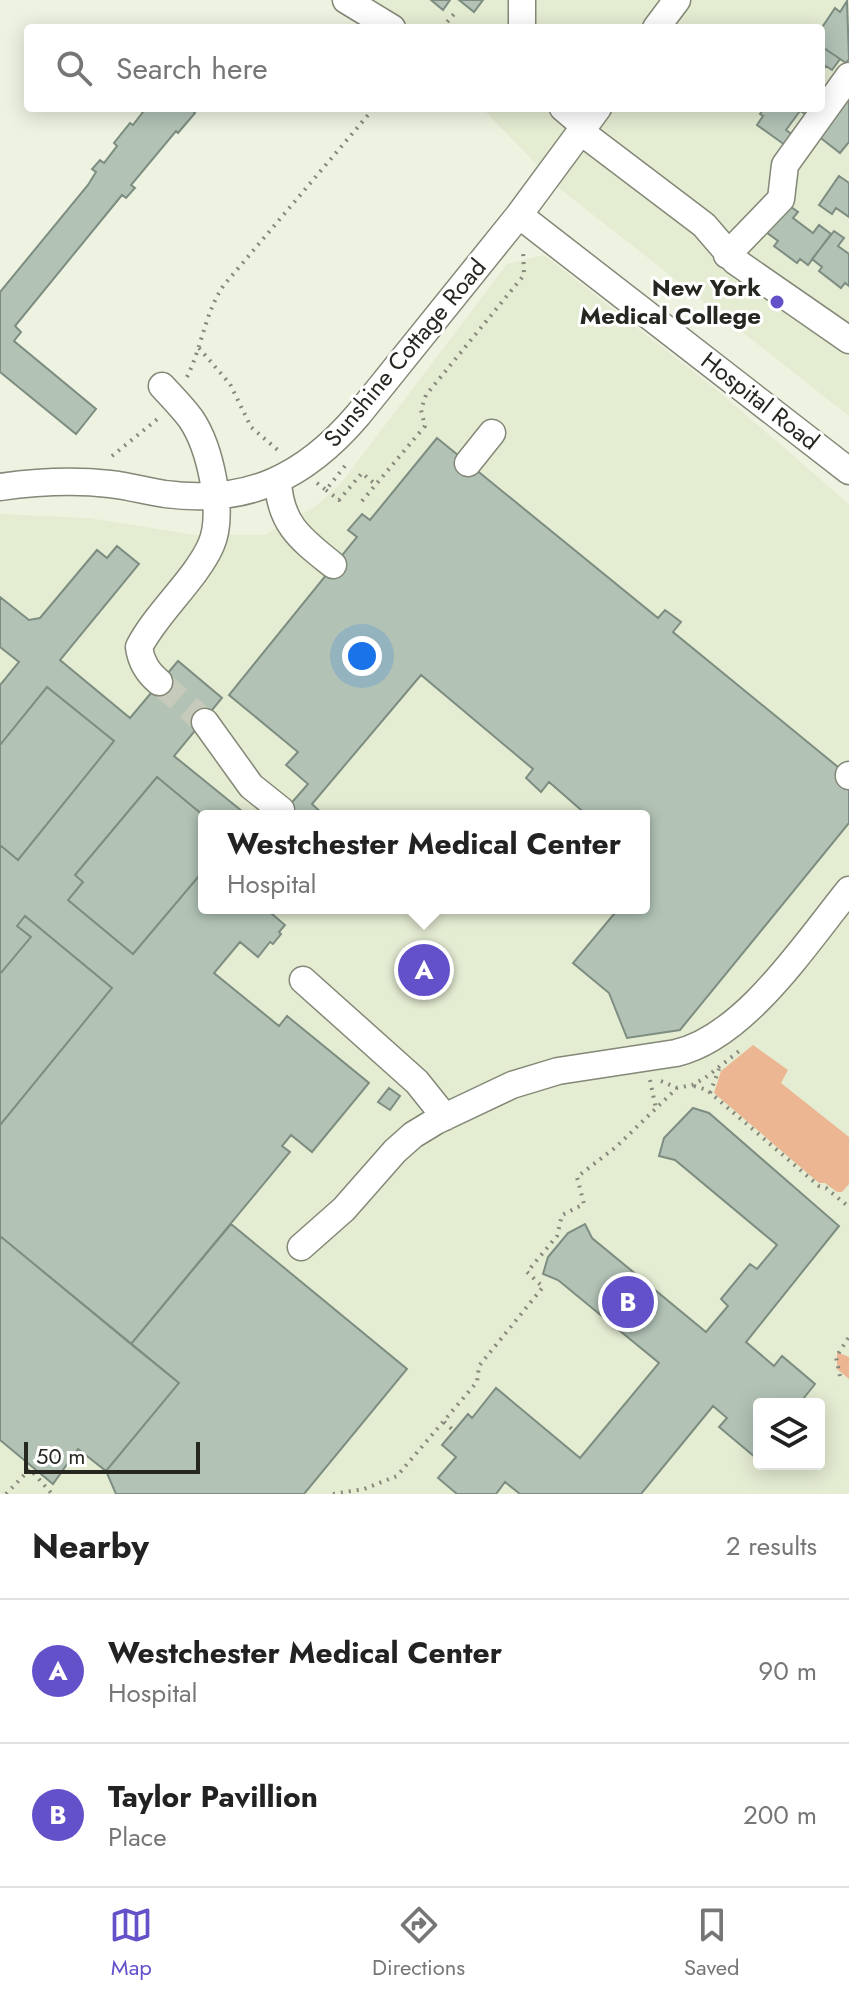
<!DOCTYPE html>
<html lang="en">
<head>
<meta charset="utf-8">
<style>
  body { margin:0; font-family:Jost,sans-serif; background:#f6f6f6; color:#222 }
  .controls { position:absolute; right:24px; bottom:24px; display:grid; overflow:hidden; border-radius:8px; box-shadow:0 4px 20px #0003 }
  .controls button { width:72px; height:72px; display:grid; place-items:center; padding:0; border:0; border-bottom:2px solid #e0e0e0; background:#fff; color:#222; font:40px sans-serif }
  .scale { position:absolute; left:24px; bottom:20px; width:176px; box-sizing:border-box; padding-left:8px; border:4px solid #252720; border-top:0; font-size:22px; line-height:28px; white-space:nowrap; color:#252720; -webkit-text-stroke:6px #fff; paint-order:stroke }
  .you { position:absolute; left:362px; top:656px; width:28px; height:28px; margin:-20px; border:6px solid #fff; border-radius:50%; background:#1a73e8; box-shadow:0 0 0 12px #1a73e833 }
  .badge { display:grid; place-items:center; width:52px; height:52px; border-radius:50%; background:#6351ca; color:#fff; font-size:26px; font-weight:700 }
  .pin { position:absolute; translate:-50% -50%; border:4px solid #fff; box-shadow:0 2px 8px #0006 }
  .popup { position:absolute; left:198px; top:810px; width:452px; height:104px; box-sizing:border-box; display:grid; place-content:center; border-radius:8px; background:#fff; filter:drop-shadow(0 2px 6px #0005); font-size:26px; white-space:nowrap; color:#767676 }
  .popup b { font-size:30px; color:#222 }
  .popup::after { content:''; position:absolute; left:50%; top:100%; margin-left:-16px; border:16px solid transparent; border-top-color:#fff }
  .list { margin:0; padding:0; list-style:none }
  h2 { display:flex; justify-content:space-between; align-items:center; height:104px; margin:0; padding:0 32px; font-size:34px }
  h2 small { font-size:26px; font-weight:400; color:#767676 }
  .list li { display:grid; grid-template-columns:52px 1fr auto; gap:24px; align-items:center; box-sizing:border-box; height:144px; padding:0 32px; border-top:2px solid #e0e0e0 }
  .list b { display:block; font-size:30px; white-space:nowrap }
  .list p { margin:0; font-size:26px; white-space:nowrap; color:#767676 }
  .list em { font-size:26px; font-style:normal; color:#767676 }
  .icon { flex:none; width:44px; height:44px; fill:none; stroke:currentColor; stroke-width:2; stroke-linecap:round; stroke-linejoin:round }
  .map { position:relative; flex:none; width:849px; height:1494px; overflow:hidden }
  .search { position:absolute; background:#fff; box-shadow:0 4px 20px #0003; left:24px; right:24px; top:24px; height:88px; display:flex; align-items:center; gap:20px; box-sizing:border-box; padding:0 28px; border-radius:8px; color:#767676; font-size:30px }
  .sheet { height:392px; background:#fff }
  nav { display:flex; justify-content:space-around; align-items:center; box-sizing:border-box; height:112px; border-top:2px solid #e0e0e0; background:#fff; font-size:22px; color:#767676 }
  nav a { display:grid; justify-items:center; gap:4px }
  nav .on { color:#6351ca }
  .map>svg:first-child { display:block }
  .built { fill:#e4ecd2; fill-rule:evenodd }
  .green { fill:#ecb692 }
  .building { fill:#b2c3b6; stroke:#7d8d81; stroke-width:2 }
  .lines { fill:none; stroke-linecap:round; stroke-linejoin:round }
  .minor-tunnel { stroke:#c6caba; stroke-width:26; stroke-dasharray:26 13; stroke-linecap:butt }
  .minor-casing { stroke:#838877; stroke-width:29 }
  .path { stroke:#85897c; stroke-width:4; stroke-dasharray:2 6; stroke-linecap:butt }
  .minor { stroke:#fff; stroke-width:26 }
  .poi-dot { fill:#6351ca; stroke:#fff; stroke-width:3 }
  .labels { text-anchor:middle; stroke-width:6; stroke-linejoin:round; paint-order:stroke }
  .poi-label { font-size:24px; font-weight:bold; fill:#252720; stroke:#fff; text-anchor:end }
  .street-label { font-size:24px; fill:#252720; stroke:#fff }
</style>
</head>
<body>
<div class="map">
<svg width="849" height="1494" viewBox="0 0 849 1494">
  <rect width="100%" height="100%" fill="#eef3e1"/>
  <path class="built" d="M 363,0 L 849,0 L 849,416 L 559,188 L 482,108 L 821,108 L 821,28 L 399,28 Z
    M 544,255 L 717,390 L 849,504 L 849,1494 L 0,1494 L 0,514 L 89,518 L 195,535 L 264,535 L 316,506 L 342,482 L 507,264 ZM 204,816 L 644,816 L 644,908 L 204,908 ZM 759,1404 L 819,1404 L 819,1464 L 759,1464 Z"/>
  <path class="green" d="M 753,1045 L 788,1070 L 781,1083 L 849,1137 L 849,1184 L 842,1192 L 837,1192 L 825,1183 L 819,1183 L 714,1093 L 721,1071 Z
    M 837,1352 L 849,1357 L 849,1379 L 837,1369 Z"/>
  <path class="building" d="M 431,0 L 450,0 L 443,10 Z
    M 459,0 L 483,0 L 474,12 Z
    M 847,1 L 849,59 L 846,63 L 821,46 L 824,33 L 821,29 L 835,8 L 840,12 Z
    M 821,46 L 840,59 L 832,70 L 826,66 L 821,73 Z
    M 849,95 L 849,142 L 840,153 L 813,132 Z
    M 194,108 L 192,110 L 195,113 L 178,133 L 176,131 L 131,185 L 135,188 L 126,198 L 122,195 L 15,326 L 21,332 L 14,341 L 96,409 L 76,434 L 0,372 L 0,292 L 88,185 L 96,172 L 92,169 L 100,160 L 104,163 L 117,146 L 114,143 L 130,123 L 133,125 L 146,108 Z
    M 764,108 L 812,108 L 807,115 L 800,111 L 786,130 L 793,135 L 785,145 L 757,125 L 763,116 L 760,114 Z
    M 839,176 L 849,183 L 849,217 L 836,208 L 832,214 L 819,205 Z
    M 787,204 L 798,212 L 793,218 L 813,233 L 819,225 L 831,234 L 808,265 L 800,259 L 797,263 L 774,246 L 778,241 L 766,232 Z
    M 834,231 L 844,238 L 838,246 L 849,254 L 849,286 L 845,283 L 841,288 L 819,271 L 822,267 L 812,259 Z
    M 437,438 L 658,618 L 665,610 L 681,622 L 673,632 L 849,776 L 849,823 L 680,1030 L 627,1038 L 609,993 L 573,963 L 619,908 L 644,908 L 644,816 L 588,816 L 549,782 L 541,792 L 526,778 L 533,769 L 421,675 L 312,804 L 325,816 L 280,816 L 308,784 L 286,765 L 298,752 L 229,695 L 357,537 L 348,530 L 362,514 L 370,520 Z
    M 117,546 L 139,564 L 60,660 L 130,718 L 178,661 L 222,698 L 174,756 L 248,816 L 204,816 L 157,777 L 75,875 L 83,882 L 68,900 L 133,954 L 204,870 L 204,908 L 265,908 L 285,925 L 279,932 L 281,934 L 273,944 L 270,942 L 258,957 L 240,942 L 214,973 L 279,1026 L 287,1016 L 369,1083 L 312,1152 L 291,1135 L 282,1146 L 290,1152 L 131,1344 L 0,1236 L 0,1125 L 112,988 L 25,916 L 17,926 L 31,937 L 0,974 L 0,845 L 18,860 L 114,741 L 47,687 L 0,745 L 0,685 L 19,662 L 0,647 L 0,597 L 29,620 L 40,618 L 97,550 L 107,558 Z
    M 117,546 L 139,564 L 60,660 L 130,718 L 178,661 L 222,698 L 174,756 L 248,816 L 204,816 L 204,908 L 265,908 L 285,925 L 279,932 L 281,934 L 273,944 L 270,942 L 258,957 L 240,942 L 214,973 L 279,1026 L 287,1016 L 369,1083 L 312,1152 L 291,1135 L 282,1146 L 290,1152 L 131,1344 L 0,1236 L 0,685 L 19,662 L 0,647 L 0,597 L 29,620 L 40,618 L 97,550 L 107,558 Z
    M 389,1088 L 400,1096 L 390,1110 L 378,1102 Z
    M 693,1108 L 709,1113 L 839,1226 L 746,1342 L 774,1366 L 782,1356 L 815,1384 L 799,1404 L 759,1404 L 759,1452 L 755,1457 L 719,1427 L 727,1418 L 713,1406 L 641,1494 L 520,1494 L 505,1482 L 496,1494 L 457,1494 L 438,1478 L 456,1457 L 442,1445 L 468,1414 L 472,1418 L 496,1388 L 580,1458 L 659,1363 L 558,1280 L 543,1274 L 548,1257 L 568,1233 L 585,1224 L 592,1238 L 706,1332 L 728,1306 L 721,1299 L 750,1264 L 757,1269 L 777,1245 L 675,1160 L 659,1156 L 664,1138 Z
    M 231,1224 L 407,1369 L 304,1494 L 116,1494 L 106,1471 L 179,1383 L 131,1344 Z
    M 0,1236 L 179,1383 L 106,1471 L 78,1449 L 53,1484 L 0,1440 Z"/>
  <g class="lines">
    <path class="minor-tunnel" d="M 159,682 L 205,722"/>
    <g class="minor-casing">
      <path id="minor" d="M 346,0 L 392,28
        M 522,0 L 522,28
        M 656,28 L 677,0
        M 563,108 L 584,126
        M 580,131 L 704,225 L 735,261 L 849,340
        M 519,215 L 849,471
        M 727,255 L 781,199 L 785,165 L 849,76
        M 468,463 L 492,433
        M 278,481 C 280,525 302,540 333,565
        M 0,487 C 36,482 74,480 110,484 C 128,486 146,491 165,494 C 248,505 305,477 358,415 L 519,215 L 598,108
        M 159,682 C 147,672 141,662 139,647 C 157,612 196,579 211,545 C 225,513 210,447 191,419 C 182,407 172,397 162,386
        M 205,722 L 251,786 L 281,810
        M 849,776 L 849,775
        M 303,980 L 417,1082 L 445,1117
        M 301,1247 L 344,1209 L 395,1151 L 413,1135 L 436,1121 L 512,1085 L 558,1071 L 676,1053 C 745,1037 805,944 849,890"/>
    </g>
    <path class="path" d="M 442,28 L 454,14
      M 199,348 L 230,384 L 251,427 L 280,452
      M 187,377 C 202,347 205,312 224,285 L 374,108
      M 112,456 L 160,417
      M 317,483 L 326,490 L 348,462
      M 326,490 L 339,500 L 362,473 L 375,484
      M 362,501 L 425,426 L 421,410 L 426,395 L 524,275 L 523,250
      M 650,1080 L 656,1109
      M 661,1081 L 677,1088
      M 694,1086 L 707,1090 L 819,1186 L 826,1188 L 849,1207
      M 710,1093 L 719,1069
      M 840,1376 L 836,1357 L 849,1337
      M 444,1422 L 454,1431
      M 6,1494 L 30,1469 L 52,1494
      M 333,1494 L 364,1489 L 397,1476 L 477,1382 L 479,1366 L 543,1287 L 527,1272 L 557,1236 L 562,1215 L 584,1204 L 577,1177 L 616,1147 L 677,1088 L 692,1085 L 705,1078 L 743,1048"/>
    <use href="#minor" class="minor"/>
  </g>
  <circle class="poi-dot" cx="777" cy="302" r="8"/>
  <g class="labels">
    <g class="poi-label">
      <text x="761" y="296">New York<tspan x="761" dy="28">Medical College</tspan></text>
    </g>
    <g class="street-label">
      <text transform="translate(405 353) rotate(-50)" y="8">Sunshine Cottage Road</text>
      <text transform="translate(760 401) rotate(38)" y="8">Hospital Road</text>
    </g>
  </g>
</svg>
<div class="controls">
<button><svg class="icon" aria-label="layers" viewBox="0 0 24 24"><path d="M12 4l9 5-9 5-9-5zM3 14l9 5 9-5"/></svg></button>
</div>
<div class="scale">50 m</div>
<div class="you"></div>
<div class="pin badge" style="left:424px;top:970px">A</div>
<div class="popup"><b>Westchester Medical Center</b>Hospital</div>
<div class="pin badge" style="left:628px;top:1302px">B</div>
<div class="search"><svg class="icon" aria-label="search" viewBox="0 0 24 24"><circle cx="10" cy="10" r="6"/><path d="M15 15l6 6"/></svg>Search here</div>
</div>
<section class="sheet">
<h2>Nearby<small>2 results</small></h2>
<ul class="list">
<li><span class="badge">A</span><div><b>Westchester Medical Center</b><p>Hospital</p></div><em>90 m</em></li>
<li><span class="badge">B</span><div><b>Taylor Pavillion</b><p>Place</p></div><em>200 m</em></li>
</ul>
</section>
<nav>
<a class="on"><svg class="icon" aria-label="map" viewBox="0 0 24 24"><path d="M3 6l6-2 6 2 6-2v14l-6 2-6-2-6 2zM9 4v14M15 6v14"/></svg>Map</a>
<a><svg class="icon" aria-label="directions" viewBox="0 0 24 24"><path d="M12 3l9 9-9 9-9-9zM9 14v-3h6M13 9l2 2-2 2"/></svg>Directions</a>
<a><svg class="icon" aria-label="saved" viewBox="0 0 24 24"><path d="M7 4h10v16l-5-4-5 4z"/></svg>Saved</a>
</nav>
</body>
</html>
